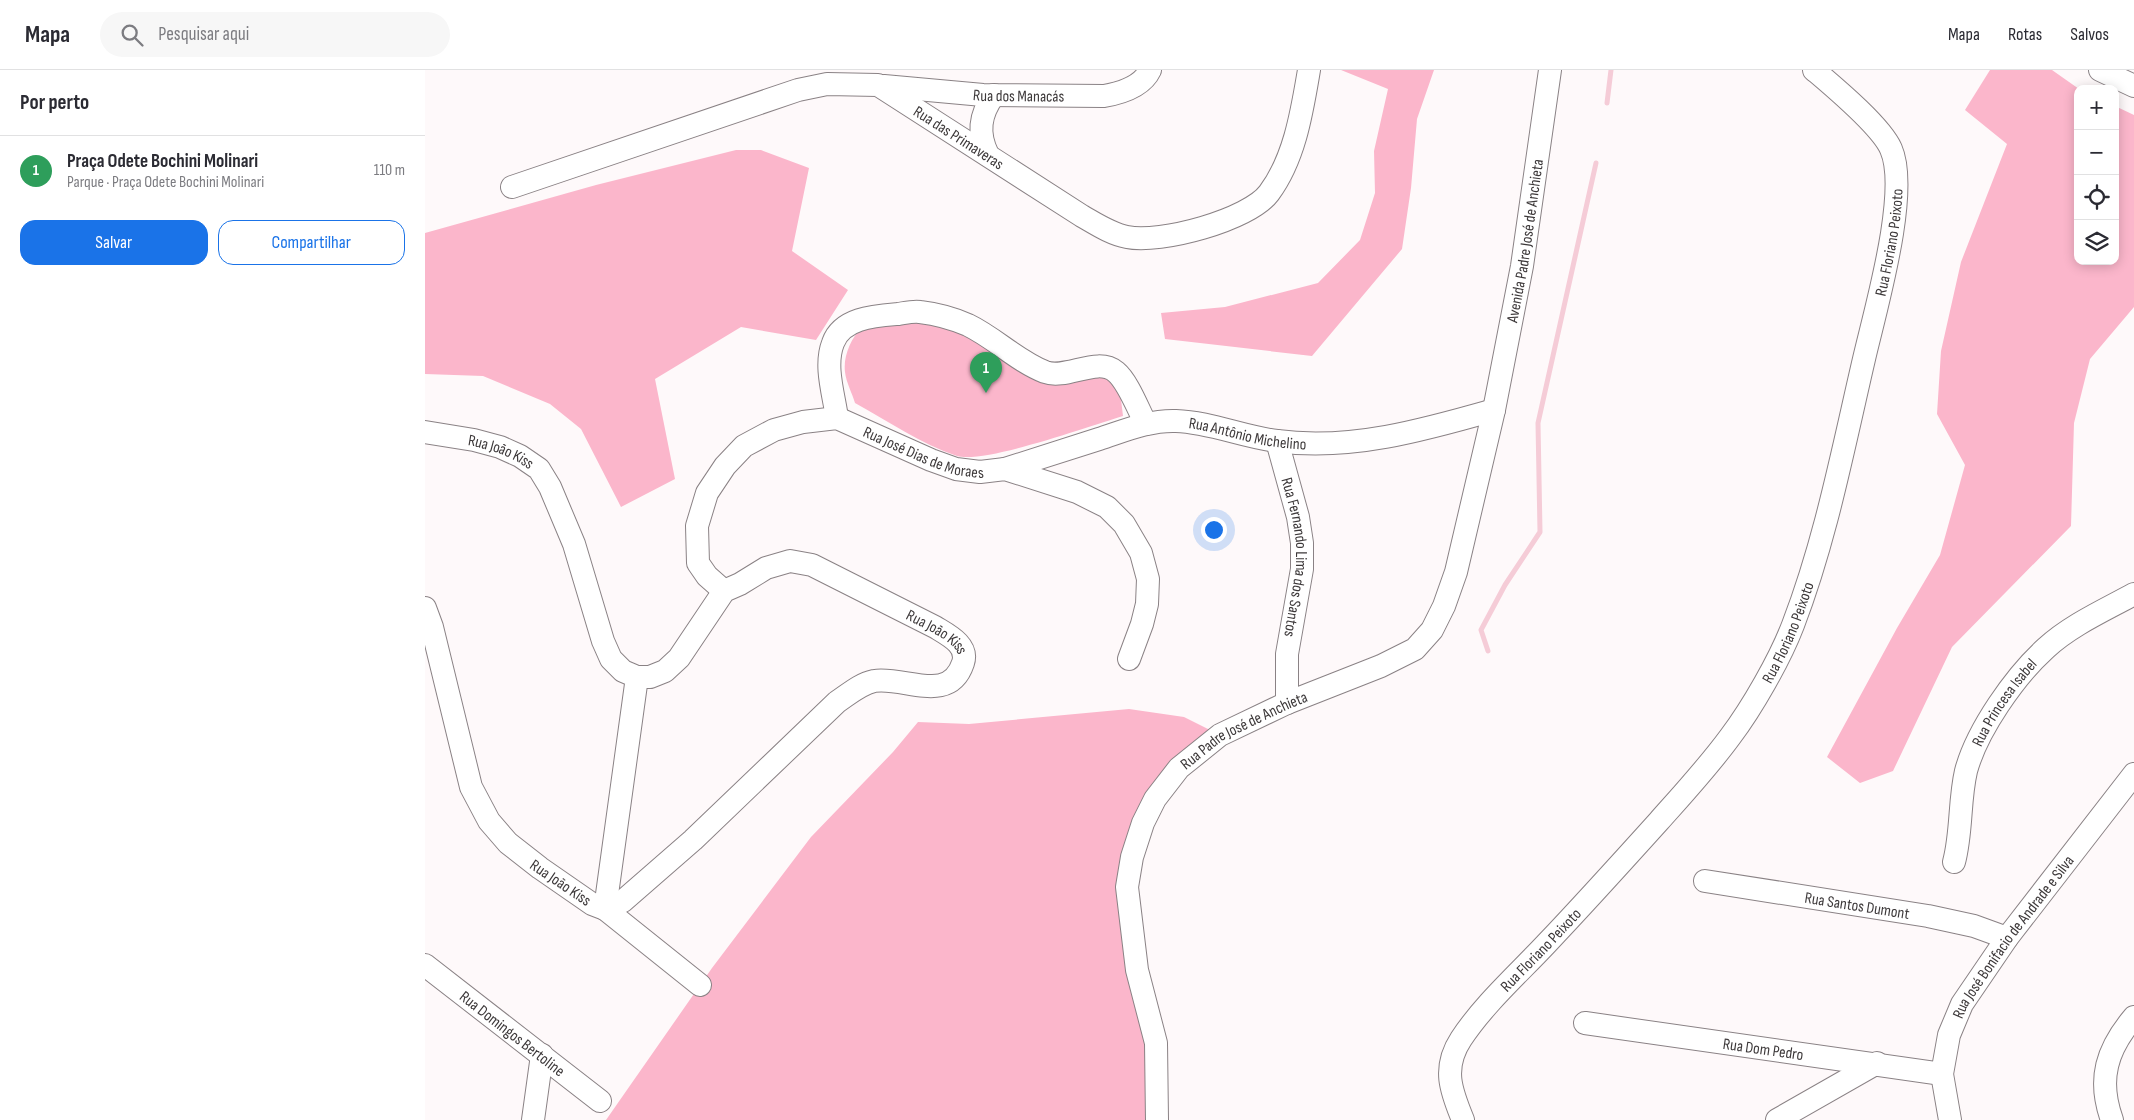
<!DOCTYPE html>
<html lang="pt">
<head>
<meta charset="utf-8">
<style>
  body { margin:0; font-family:"Sofia Sans Condensed",sans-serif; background:#f7f7f7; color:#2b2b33 }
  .controls { position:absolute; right:15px; top:15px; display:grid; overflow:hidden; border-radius:10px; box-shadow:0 2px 12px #0003 }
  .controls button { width:45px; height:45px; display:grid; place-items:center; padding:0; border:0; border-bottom:1px solid #e1e1e2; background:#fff; color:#2b2b33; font:25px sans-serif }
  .you { position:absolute; left:788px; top:459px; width:18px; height:18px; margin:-12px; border:4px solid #fff; border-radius:50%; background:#1a73e8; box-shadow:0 0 0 8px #1a73e833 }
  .badge { display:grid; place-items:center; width:32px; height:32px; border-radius:50%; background:#1a73e8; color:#fff; font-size:16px; font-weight:700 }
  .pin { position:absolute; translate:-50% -41px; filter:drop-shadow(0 1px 2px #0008) }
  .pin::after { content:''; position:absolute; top:26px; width:18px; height:15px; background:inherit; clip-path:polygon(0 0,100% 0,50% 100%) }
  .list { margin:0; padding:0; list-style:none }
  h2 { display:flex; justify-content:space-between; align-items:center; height:65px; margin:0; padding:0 20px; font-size:21px }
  h2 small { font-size:16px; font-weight:400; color:#7c7c81 }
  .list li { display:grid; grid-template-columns:32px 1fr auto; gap:15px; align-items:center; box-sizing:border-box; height:70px; padding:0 20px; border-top:1px solid #e1e1e2 }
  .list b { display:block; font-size:19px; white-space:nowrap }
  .list p { margin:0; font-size:16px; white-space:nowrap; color:#7c7c81 }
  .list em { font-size:16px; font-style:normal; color:#7c7c81 }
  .actions { display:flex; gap:10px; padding:15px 20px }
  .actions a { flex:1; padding:11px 0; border:1px solid #1a73e8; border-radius:15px; text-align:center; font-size:18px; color:#1a73e8 }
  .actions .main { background:#1a73e8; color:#fff }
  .icon { flex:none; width:28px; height:28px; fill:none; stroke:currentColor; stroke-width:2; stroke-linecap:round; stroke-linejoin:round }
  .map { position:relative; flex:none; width:1709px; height:1050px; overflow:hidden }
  header { display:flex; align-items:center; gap:30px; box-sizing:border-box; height:70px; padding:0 25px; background:#fff; border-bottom:1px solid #e1e1e2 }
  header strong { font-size:24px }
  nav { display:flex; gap:28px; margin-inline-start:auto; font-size:18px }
  .search { width:350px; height:45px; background:#f7f7f7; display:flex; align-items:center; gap:12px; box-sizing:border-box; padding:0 18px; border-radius:28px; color:#7c7c81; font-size:19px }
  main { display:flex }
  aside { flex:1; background:#fff }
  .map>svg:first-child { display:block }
  .green { fill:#fbb6cb }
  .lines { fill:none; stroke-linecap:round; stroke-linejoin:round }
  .stream { stroke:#f5ccd7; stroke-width:5 }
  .minor-casing { stroke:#8a8285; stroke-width:24 }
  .minor { stroke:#fff; stroke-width:22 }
  .labels { text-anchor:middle; stroke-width:5; stroke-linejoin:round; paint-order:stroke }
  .street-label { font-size:16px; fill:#3d393a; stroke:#fff }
</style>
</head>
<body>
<header>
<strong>Mapa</strong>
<div class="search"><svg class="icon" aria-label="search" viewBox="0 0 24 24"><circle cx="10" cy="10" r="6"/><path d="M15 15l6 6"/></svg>Pesquisar aqui</div>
<nav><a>Mapa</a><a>Rotas</a><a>Salvos</a></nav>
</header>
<main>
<aside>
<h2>Por perto<small></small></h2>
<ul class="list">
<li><span class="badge" style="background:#2e9e5b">1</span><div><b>Praça Odete Bochini Molinari</b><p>Parque · Praça Odete Bochini Molinari</p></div><em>110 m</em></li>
</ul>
<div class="actions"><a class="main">Salvar</a><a>Compartilhar</a></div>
</aside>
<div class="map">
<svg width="1709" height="1050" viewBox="0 0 1709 1050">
  <rect width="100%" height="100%" fill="#fef9fa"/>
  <path class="green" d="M 916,0 L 1009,0 L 992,49 L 986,118 L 977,179 L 887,286 L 740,269 L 736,243 L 800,237 L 893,213 L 935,170 L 950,123 L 949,81 L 963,19 Z
    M 1565,0 L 1627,0 L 1654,19 L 1653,19 L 1653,191 L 1690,191 L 1690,36 L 1709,45 L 1709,237 L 1665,289 L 1649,353 L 1646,456 L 1527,577 L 1468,701 L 1435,713 L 1402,687 L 1472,558 L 1515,485 L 1540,395 L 1512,344 L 1516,281 L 1536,192 L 1582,74 L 1540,40 Z
    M 311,80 L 336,80 L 384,98 L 367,181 L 423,220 L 391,270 L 316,257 L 230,309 L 250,409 L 196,437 L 156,359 L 125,334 L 58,306 L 0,304 L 0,163 L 171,115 Z
    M 488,251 L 514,255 L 539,264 L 559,276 L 667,303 L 694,313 L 698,346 C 665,356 559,394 532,386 C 496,374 463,351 430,333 C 427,323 421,312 420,302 C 418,286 426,269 436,258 Z
    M 704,639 L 759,647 L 795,665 L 754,698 L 707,787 L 732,1050 L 181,1050 L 287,898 L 386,767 L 468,682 L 493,652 L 544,654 Z"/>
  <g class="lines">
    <path class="stream" d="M 1182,33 L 1186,0
      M 1063,581 L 1056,560 L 1080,515 L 1115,462 L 1113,353 L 1171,93"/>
    <g class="minor-casing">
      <g id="minor">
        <path d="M 1675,0 L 1709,16"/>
        <path id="s1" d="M 459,16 L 558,25 L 679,26 C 696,23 717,17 725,0"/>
        <path d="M 563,85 C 552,63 555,44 569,25"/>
        <path id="s2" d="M 87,117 L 373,20 L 402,14 L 453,15 L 657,146 C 671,154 686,164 702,167 C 735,174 824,150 844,123 C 870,88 877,41 884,0"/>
        <path d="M 412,348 C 409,325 399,296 408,273 C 417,248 449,246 473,244 C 480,243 488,241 495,242 C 512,244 527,248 543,255 C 570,268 592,291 620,302 C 642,310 672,286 691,302 C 703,312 713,339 721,354"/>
        <path id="s3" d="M 0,362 L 49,370 L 75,377 L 95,386 L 114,399 L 125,417 L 149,474 L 178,571 L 186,589 L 198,601 L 212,607 L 225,607 L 240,601 L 254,588 L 299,521 L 315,514 L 341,498 L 365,491 L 387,495 L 510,557 C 523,565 544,575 538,593 C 524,635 480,606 449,611 C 435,614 424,624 412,632 L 268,770 L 198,831 L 186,838 L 180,839 L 167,834 L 115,798 L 83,773 L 64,751 L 46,717 L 7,557 L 0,538"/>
        <path id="s4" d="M 852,371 L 873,447 L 877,473 L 877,499 L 862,584 L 862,633"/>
        <path id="s5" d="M 580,399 C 611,389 642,379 674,369 C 699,361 724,350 751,351 C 785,352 818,367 852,371 C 925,381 999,360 1069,340"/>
        <path id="s6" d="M 299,521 L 282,506 L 273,493 L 272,456 L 282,423 L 300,396 L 319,376 L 349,360 L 378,352 L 412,348 L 506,390 L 531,399 L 555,402 L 580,399 L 652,422 L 682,437 L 699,454 L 716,483 L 723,509 L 722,534 L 717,554 L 704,589"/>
        <path d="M 212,607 L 180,839 L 275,915"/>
        <path id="s7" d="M 1529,792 C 1537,762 1534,731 1541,701 C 1552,660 1590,606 1621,578 C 1646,555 1680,540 1709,524"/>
        <path id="s8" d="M 1280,811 L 1503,846 L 1549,856 L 1582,868"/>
        <path id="s9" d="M 0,895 L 175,1031"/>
        <path id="s10" d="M 1160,953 L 1517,1004"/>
        <path d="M 108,1050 L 117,985"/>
        <path id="s11" d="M 732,1050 L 731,973 L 712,900 L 702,817 L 707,787 L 718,753 L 730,729 L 754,698 L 795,665 L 862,633 L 956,596 L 990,579 L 1007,560 L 1019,536 L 1031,502 L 1069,340 L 1097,196 L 1125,0"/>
        <path id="s12" d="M 1038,1050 C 1026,1021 1017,998 1036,969 C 1059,934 1094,903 1122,873 C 1160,833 1197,792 1234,751 C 1258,724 1283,697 1305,667 C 1327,638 1355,589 1368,555 C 1401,469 1418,379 1439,289 C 1450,241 1485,122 1466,79 C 1456,56 1409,17 1389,0"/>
        <path d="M 1352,1050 L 1452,993"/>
        <path id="s13" d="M 1525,1050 L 1517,1004 L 1524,965 L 1537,934 L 1582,868 L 1709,704"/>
        <path d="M 1687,1050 C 1672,1009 1682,979 1709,947"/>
      </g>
    </g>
    <use href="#minor" class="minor"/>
  </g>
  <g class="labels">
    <g class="street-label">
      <text dy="6" stroke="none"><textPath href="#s1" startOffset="135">Rua dos Manacás</textPath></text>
      <text dy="6" stroke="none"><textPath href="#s2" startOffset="479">Rua das Primaveras</textPath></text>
      <text dy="6" stroke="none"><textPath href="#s11" startOffset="1061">Avenida Padre José de Anchieta</textPath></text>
      <text dy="6" stroke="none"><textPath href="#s12" startOffset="1014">Rua Floriano Peixoto</textPath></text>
      <text dy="6" stroke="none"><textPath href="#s5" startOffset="251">Rua Antônio Michelino</textPath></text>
      <text dy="6" stroke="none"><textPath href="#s6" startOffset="362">Rua José Dias de Moraes</textPath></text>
      <text dy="6" stroke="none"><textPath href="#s3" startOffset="79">Rua João Kiss</textPath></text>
      <text dy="6" stroke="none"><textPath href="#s4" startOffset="119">Rua Fernando Lima dos Santos</textPath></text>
      <text dy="6" stroke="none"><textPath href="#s12" startOffset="610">Rua Floriano Peixoto</textPath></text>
      <text dy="6" stroke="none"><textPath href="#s3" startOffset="724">Rua João Kiss</textPath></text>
      <text dy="6" stroke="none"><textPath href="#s7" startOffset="171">Rua Princesa Isabel</textPath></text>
      <text dy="6" stroke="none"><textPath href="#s11" startOffset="444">Rua Padre José de Anchieta</textPath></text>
      <text transform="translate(136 812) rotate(34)" y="6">Rua João Kiss</text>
      <text dy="6" stroke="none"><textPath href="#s8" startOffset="154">Rua Santos Dumont</textPath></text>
      <text dy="6" stroke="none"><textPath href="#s13" startOffset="204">Rua José Bonifacio de Andrade e Silva</textPath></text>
      <text dy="6" stroke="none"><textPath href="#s12" startOffset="205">Rua Floriano Peixoto</textPath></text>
      <text dy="6" stroke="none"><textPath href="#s9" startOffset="111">Rua Domingos Bertoline</textPath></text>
      <text dy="6" stroke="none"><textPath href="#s10" startOffset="180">Rua Dom Pedro</textPath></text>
    </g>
  </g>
</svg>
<div class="controls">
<button>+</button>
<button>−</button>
<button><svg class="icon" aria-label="locate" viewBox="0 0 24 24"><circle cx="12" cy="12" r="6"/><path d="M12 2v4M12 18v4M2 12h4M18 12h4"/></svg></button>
<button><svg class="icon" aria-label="layers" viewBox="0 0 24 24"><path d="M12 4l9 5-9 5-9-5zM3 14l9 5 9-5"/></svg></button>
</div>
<div class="you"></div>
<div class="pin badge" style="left:561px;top:323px;background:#2e9e5b">1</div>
</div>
</main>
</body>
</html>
